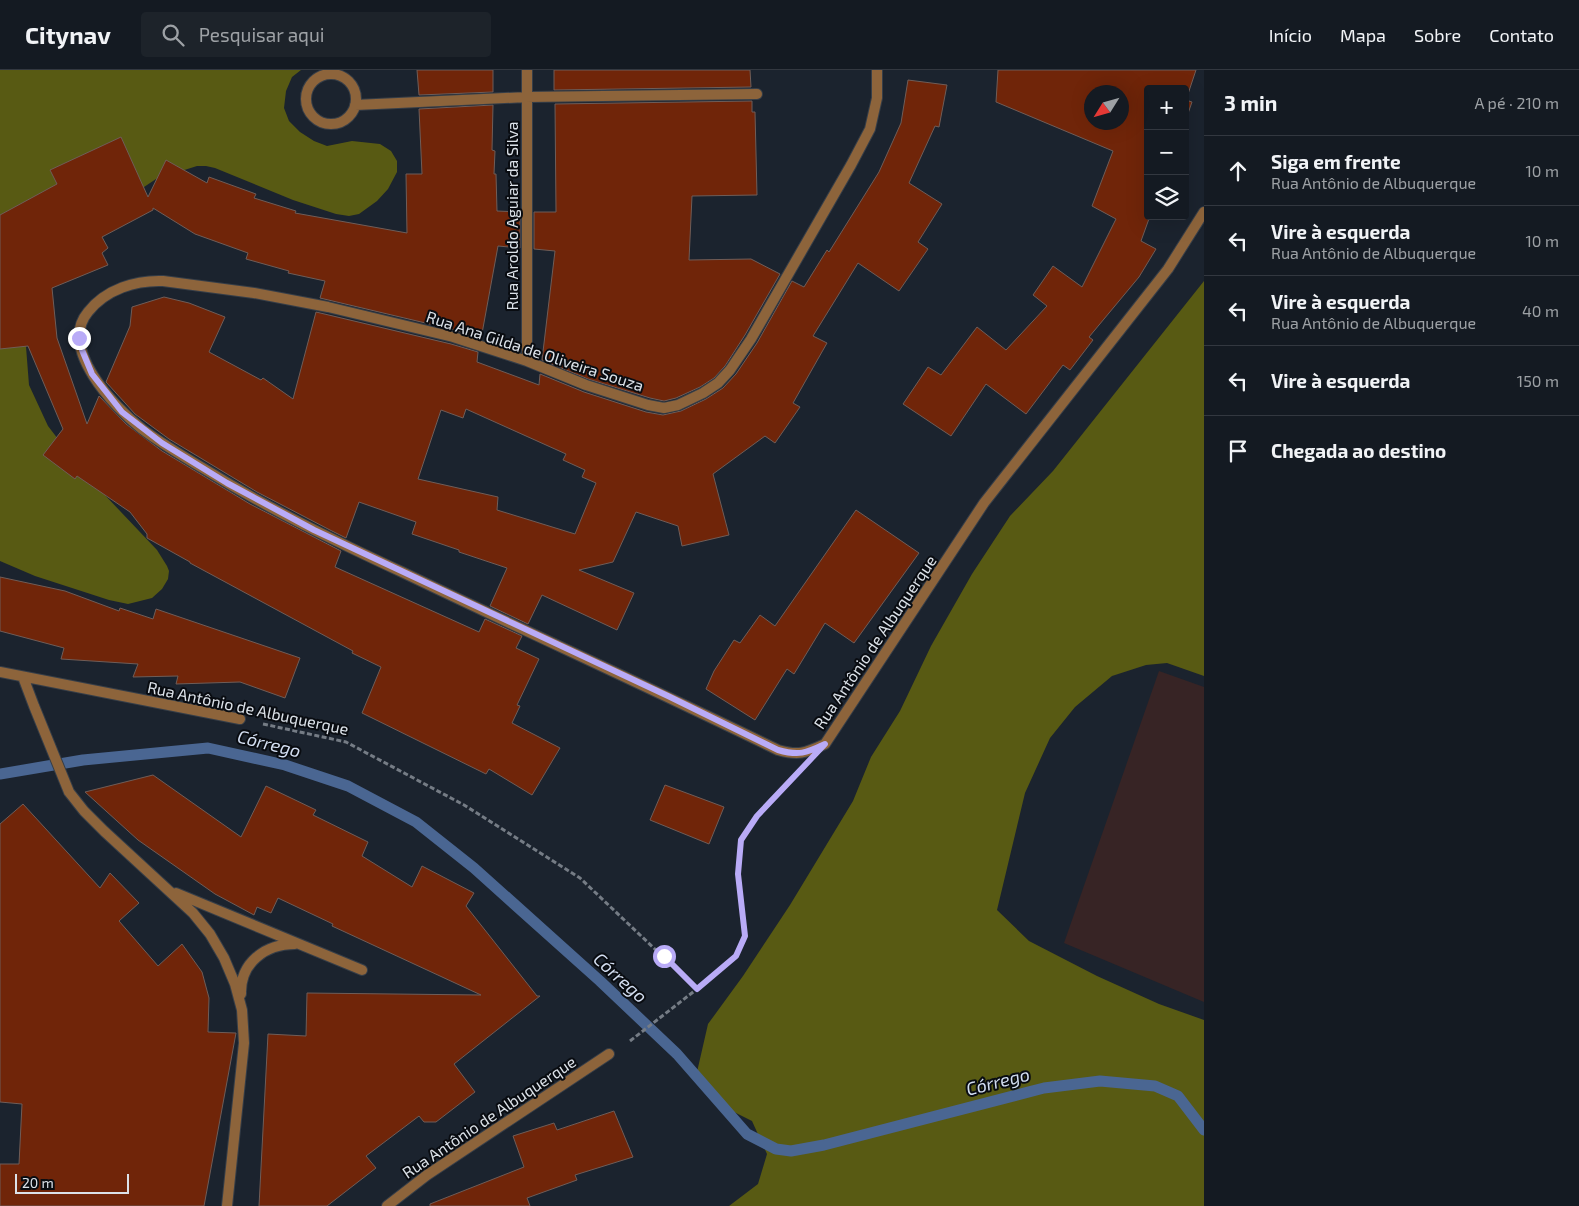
<!DOCTYPE html>
<html lang="pt">
<head>
<meta charset="utf-8">
<style>
  body { margin:0; font-family:"Exo 2",sans-serif; background:#1d232a; color:#f1f3f6 }
  .controls { position:absolute; right:15px; top:15px; display:grid; overflow:hidden; border-radius:5px; box-shadow:0 5px 20px #0002 }
  .controls button { width:45px; height:45px; display:grid; place-items:center; padding:0; border:0; border-bottom:1px solid #333840; background:#141a22; color:#f1f3f6; font:25px sans-serif }
  .compass { position:absolute; left:1084px; top:15px; width:45px; height:45px; border-radius:50%; background:#141a22; box-shadow:0 5px 20px #0002; rotate:233deg }
  .scale { position:absolute; left:15px; bottom:12px; width:114px; box-sizing:border-box; padding-left:5px; border:2px solid #dce2e9; border-top:0; font-size:14px; line-height:18px; white-space:nowrap; color:#dce2e9; -webkit-text-stroke:4px #090c11; paint-order:stroke }
  .stop { position:absolute; width:15px; height:15px; margin:-11px; border:4px solid #b9abf7; border-radius:50%; background:#fff }
  .stop.end { background:#b9abf7; border-color:#fff; box-shadow:0 1px 5px #0008 }
  .list { margin:0; padding:0; list-style:none }
  h2 { display:flex; justify-content:space-between; align-items:center; height:65px; margin:0; padding:0 20px; font-size:21px }
  h2 small { font-size:16px; font-weight:400; color:#9da1a5 }
  .list li { display:grid; grid-template-columns:32px 1fr auto; gap:15px; align-items:center; box-sizing:border-box; height:70px; padding:0 20px; border-top:1px solid #333840 }
  .list b { display:block; font-size:19px; white-space:nowrap }
  .list p { margin:0; font-size:16px; white-space:nowrap; color:#9da1a5 }
  .list em { font-size:16px; font-style:normal; color:#9da1a5 }
  .icon { flex:none; width:28px; height:28px; fill:none; stroke:currentColor; stroke-width:2; stroke-linecap:round; stroke-linejoin:round }
  .map { position:relative; flex:none; width:1204px; height:1136px; overflow:hidden }
  header { display:flex; align-items:center; gap:30px; box-sizing:border-box; height:70px; padding:0 25px; background:#141a22; border-bottom:1px solid #333840 }
  header strong { font-size:24px }
  nav { display:flex; gap:28px; margin-inline-start:auto; font-size:18px }
  .search { width:350px; height:45px; background:#1d232a; display:flex; align-items:center; gap:12px; box-sizing:border-box; padding:0 18px; border-radius:5px; color:#9da1a5; font-size:19px }
  main { display:flex }
  aside { flex:1; background:#141a22 }
  .map>svg:first-child { display:block }
  .industrial { fill:#372425 }
  .forest { fill:#585a13 }
  .lines { fill:none; stroke-linecap:round; stroke-linejoin:round }
  .stream { stroke:#4a6692; stroke-width:11 }
  .building { fill:#702509; stroke:#6f5d58; fill-rule:evenodd }
  .minor-casing { stroke:#363e48; stroke-width:12 }
  .path { stroke:#757c85; stroke-width:3; stroke-dasharray:5 2.5; stroke-linecap:butt }
  .minor { stroke:#8d643b; stroke-width:10 }
  .route { stroke:#b9abf7; stroke-width:6 }
  .labels { text-anchor:middle; stroke-width:4; stroke-linejoin:round; paint-order:stroke }
  .street-label { font-size:16px; fill:#dce2e9; stroke:#090c11 }
  .water-label { font-size:18px; font-style:italic; fill:#d3def1; stroke:#090c11 }
</style>
</head>
<body>
<header>
<strong>Citynav</strong>
<div class="search"><svg class="icon" aria-label="search" viewBox="0 0 24 24"><circle cx="10" cy="10" r="6"/><path d="M15 15l6 6"/></svg>Pesquisar aqui</div>
<nav><a>Início</a><a>Mapa</a><a>Sobre</a><a>Contato</a></nav>
</header>
<main>
<div class="map">
<svg width="1204" height="1136" viewBox="0 0 1204 1136">
  <rect width="100%" height="100%" fill="#1b232e"/>
  <path class="industrial" d="M 1159,601 L 1204,617 L 1204,932 L 1064,873 Z"/>
  <path class="forest" d="M 0,0 L 301,0 L 292,7 L 286,21 L 284,38 L 289,51 L 300,62 L 314,71 L 327,76 L 352,71 L 380,74 L 391,81 L 397,91 L 397,102 L 388,119 L 377,131 L 359,144 L 349,146 L 336,144 L 293,130 L 215,98 L 206,96 L 197,96 L 156,109 L 135,123 L 49,209 L 25,264 L 29,315 L 48,356 L 84,403 L 157,480 L 167,496 L 169,501 L 168,509 L 162,519 L 152,528 L 128,534 L 109,530 L 35,506 L 0,491 Z
    M 1204,211 L 1204,606 L 1167,593 L 1146,595 L 1112,606 L 1075,637 L 1050,668 L 1025,723 L 997,840 L 1029,871 L 1097,906 L 1159,934 L 1204,950 L 1204,1136 L 729,1136 L 758,1114 L 767,1084 L 752,1051 L 718,1034 L 697,1002 L 708,954 L 743,906 L 790,835 L 853,731 L 871,687 L 900,641 L 931,576 L 972,504 L 1010,446 L 1053,401 Z"/>
  <g class="lines">
    <path class="stream" d="M 0,704 L 83,690 L 208,678 L 285,695 L 348,716 L 416,752 L 474,798 L 600,911 L 677,984 L 747,1064 L 776,1079 L 791,1081 L 824,1075 L 1044,1018 L 1100,1011 L 1155,1016 L 1178,1026 L 1204,1060"/>
  </g>
  <path class="building" d="M 417,0 L 493,0 L 493,22 L 419,25 Z
    M 554,0 L 750,0 L 751,17 L 554,20 Z
    M 998,0 L 1196,0 L 1186,30 L 1192,32 L 1185,52 L 1185,19 L 1148,19 L 1148,146 L 1150,146 L 1141,171 L 1156,179 L 1139,207 L 1089,267 L 1093,270 L 1070,300 L 1063,295 L 1026,344 L 986,314 L 951,366 L 903,334 L 928,297 L 941,305 L 977,257 L 1006,280 L 1047,236 L 1033,225 L 1053,196 L 1082,217 L 1116,149 L 1092,136 L 1113,81 L 996,32 ZM 1092,22 L 1122,22 L 1122,52 L 1092,52 Z
    M 908,10 L 947,15 L 939,57 L 935,56 L 909,113 L 942,134 L 918,172 L 928,179 L 899,221 L 858,193 L 813,266 L 827,273 L 793,333 L 800,337 L 775,373 L 765,366 L 713,404 L 729,465 L 682,476 L 678,456 L 636,442 L 613,492 L 579,500 L 634,523 L 617,560 L 542,525 L 528,554 L 490,536 L 507,498 L 459,482 L 459,480 L 412,464 L 416,452 L 359,432 L 346,468 L 330,460 L 257,422 L 169,369 L 135,344 L 106,312 L 130,256 L 132,237 L 164,227 L 189,233 L 225,247 L 209,282 L 261,310 L 263,308 L 293,329 L 316,242 L 451,274 L 478,282 L 477,292 L 539,315 L 540,304 L 584,322 L 646,342 L 663,345 L 681,341 L 706,329 L 723,318 L 736,304 L 757,273 L 792,211 L 804,217 L 827,180 L 829,182 L 879,102 L 901,53 ZM 466,339 L 566,384 L 563,390 L 585,400 L 582,407 L 596,413 L 575,464 L 497,440 L 498,427 L 418,409 L 441,340 L 463,348 Z
    M 752,31 L 752,42 L 755,42 L 757,125 L 692,126 L 689,190 L 751,189 L 780,204 L 745,265 L 725,296 L 714,308 L 700,317 L 676,328 L 664,331 L 650,328 L 588,309 L 542,290 L 555,181 L 534,179 L 534,142 L 556,142 L 555,34 Z
    M 493,35 L 492,80 L 495,81 L 494,104 L 496,104 L 497,141 L 520,142 L 520,178 L 498,176 L 481,269 L 455,260 L 320,228 L 325,211 L 288,203 L 289,201 L 246,189 L 248,183 L 195,164 L 153,138 L 153,140 L 102,167 L 108,178 L 102,183 L 108,195 L 52,218 L 57,268 L 87,354 L 99,326 L 126,354 L 162,381 L 250,434 L 341,481 L 335,497 L 479,562 L 485,549 L 522,566 L 516,578 L 539,589 L 517,635 L 520,636 L 512,653 L 560,678 L 532,725 L 489,699 L 486,704 L 362,643 L 381,597 L 352,583 L 353,581 L 190,493 L 190,492 L 147,468 L 147,464 L 130,442 L 77,406 L 75,409 L 43,385 L 63,359 L 28,276 L 0,279 L 0,145 L 57,114 L 50,100 L 121,67 L 148,127 L 166,90 L 207,113 L 209,107 L 256,124 L 254,128 L 296,141 L 295,143 L 407,163 L 406,104 L 422,104 L 419,39 Z
    M 856,440 L 919,483 L 854,573 L 825,553 L 794,604 L 787,599 L 755,650 L 706,619 L 714,601 L 734,570 L 740,573 L 760,545 L 775,556 Z
    M 0,507 L 65,521 L 119,541 L 120,538 L 153,549 L 156,539 L 300,588 L 285,628 L 240,612 L 176,614 L 178,606 L 133,607 L 138,594 L 61,589 L 64,578 L 0,561 Z
    M 153,705 L 241,767 L 266,716 L 316,740 L 313,745 L 368,772 L 362,786 L 412,817 L 422,796 L 474,823 L 466,836 L 537,926 L 540,926 L 454,994 L 475,1022 L 436,1052 L 424,1052 L 419,1046 L 366,1086 L 376,1098 L 327,1136 L 259,1136 L 268,964 L 306,966 L 307,923 L 481,925 L 332,856 L 333,854 L 278,828 L 271,843 L 257,837 L 254,845 L 215,824 L 138,770 L 85,722 Z
    M 665,715 L 724,737 L 709,774 L 650,750 Z
    M 23,734 L 100,818 L 110,803 L 139,833 L 119,851 L 158,896 L 182,874 L 202,902 L 209,928 L 208,962 L 236,963 L 204,1136 L 0,1136 L 0,1094 L 19,1094 L 22,1034 L 0,1032 L 0,754 Z
    M 614,1041 L 633,1087 L 575,1105 L 577,1110 L 527,1128 L 530,1136 L 430,1136 L 430,1134 L 524,1097 L 513,1066 L 554,1053 L 557,1060 Z"/>
  <g class="lines">
    <g class="minor-casing">
      <path id="minor" d="M 527,0 L 527,291
        M 877,0 L 877,28 L 870,59 L 851,95 L 751,269 L 730,300 L 718,313 L 703,323 L 678,335 L 664,338 L 648,335 L 586,315 L 527,291 L 453,267 L 328,237 L 254,223 L 163,211 C 136,210 106,219 88,242 C 58,278 114,337 142,359 C 162,374 184,387 206,400 C 269,439 335,471 402,502 C 527,562 653,619 778,680 C 799,686 805,683 825,674 L 984,433 L 1168,199 L 1204,142
        M306 29a25 25 0 1 1 50 0a25 25 0 1 1-50 0Z
        M 355,35 L 527,27 L 757,24
        M 0,602 L 240,649
        M 23,607 L 34,636 L 69,722 L 84,741 L 104,761 L 193,843 L 210,864 L 224,888 L 235,914 L 242,940 L 244,973 L 227,1136
        M 176,823 L 362,900
        M 241,924 C 240,893 265,874 295,874
        M 387,1136 L 427,1105 L 609,984"/>
    </g>
    <path class="path" d="M 263,654 L 346,672 L 464,735 L 580,808 L 697,919
      M 630,971 L 697,919 L 736,886 L 745,866 L 738,804 L 741,770 L 757,746 L 793,708"/>
    <use href="#minor" class="minor"/>
  </g>
  <g class="lines">
    <path class="route" d="M 79,268 L 82,280 L 92,304 L 122,342 L 162,373 L 227,413 L 314,460 L 668,626 L 778,680 C 799,686 806,683 825,674 L 757,746 L 741,770 L 738,804 L 745,866 L 736,886 L 697,919 L 664,886"/>
  </g>
  <g class="labels">
    <g class="street-label">
      <text transform="translate(512 146) rotate(-90)" y="6">Rua Aroldo Aguiar da Silva</text>
      <text transform="translate(535 281) rotate(18)" y="6">Rua Ana Gilda de Oliveira Souza</text>
      <text transform="translate(875 572) rotate(-56)" y="6">Rua Antônio de Albuquerque</text>
      <text transform="translate(248 638) rotate(12)" y="6">Rua Antônio de Albuquerque</text>
      <text transform="translate(489 1047) rotate(-34)" y="6">Rua Antônio de Albuquerque</text>
    </g>
    <g class="water-label">
      <text transform="translate(269 674) rotate(14)" y="6">Córrego</text>
      <text transform="translate(620 908) rotate(42)" y="6">Córrego</text>
      <text transform="translate(998 1012) rotate(-14)" y="6">Córrego</text>
    </g>
  </g>
</svg>
<div class="controls">
<button>+</button>
<button>−</button>
<button><svg class="icon" aria-label="layers" viewBox="0 0 24 24"><path d="M12 4l9 5-9 5-9-5zM3 14l9 5 9-5"/></svg></button>
</div>
<svg class="compass" viewBox="-18 -18 36 36"><path d="M0-13l5 13h-10z" fill="#e53935"/><path d="M0 13l5-13h-10z" fill="#9da1a5"/></svg>
<div class="scale">20 m</div>
<div class="stop" style="left:664px;top:886px"></div>
<div class="stop end" style="left:79px;top:268px"></div>
</div>
<aside>
<h2>3 min<small>A pé · 210 m</small></h2>
<ul class="list">
<li><svg class="icon" aria-label="ahead" viewBox="0 0 24 24"><path d="M12 20V5M6 11l6-6 6 6"/></svg><div><b>Siga em frente</b><p>Rua Antônio de Albuquerque</p></div><em>10 m</em></li>
<li><svg class="icon" aria-label="left" viewBox="0 0 24 24"><path d="M17 20v-9H6M10 6l-5 5 5 5"/></svg><div><b>Vire à esquerda</b><p>Rua Antônio de Albuquerque</p></div><em>10 m</em></li>
<li><svg class="icon" aria-label="left" viewBox="0 0 24 24"><path d="M17 20v-9H6M10 6l-5 5 5 5"/></svg><div><b>Vire à esquerda</b><p>Rua Antônio de Albuquerque</p></div><em>40 m</em></li>
<li><svg class="icon" aria-label="left" viewBox="0 0 24 24"><path d="M17 20v-9H6M10 6l-5 5 5 5"/></svg><div><b>Vire à esquerda</b></div><em>150 m</em></li>
<li><svg class="icon" aria-label="arrive" viewBox="0 0 24 24"><path d="M6 21V4h12l-3 4 3 4H6"/></svg><div><b>Chegada ao destino</b></div></li>
</ul>
</aside>
</main>
</body>
</html>
